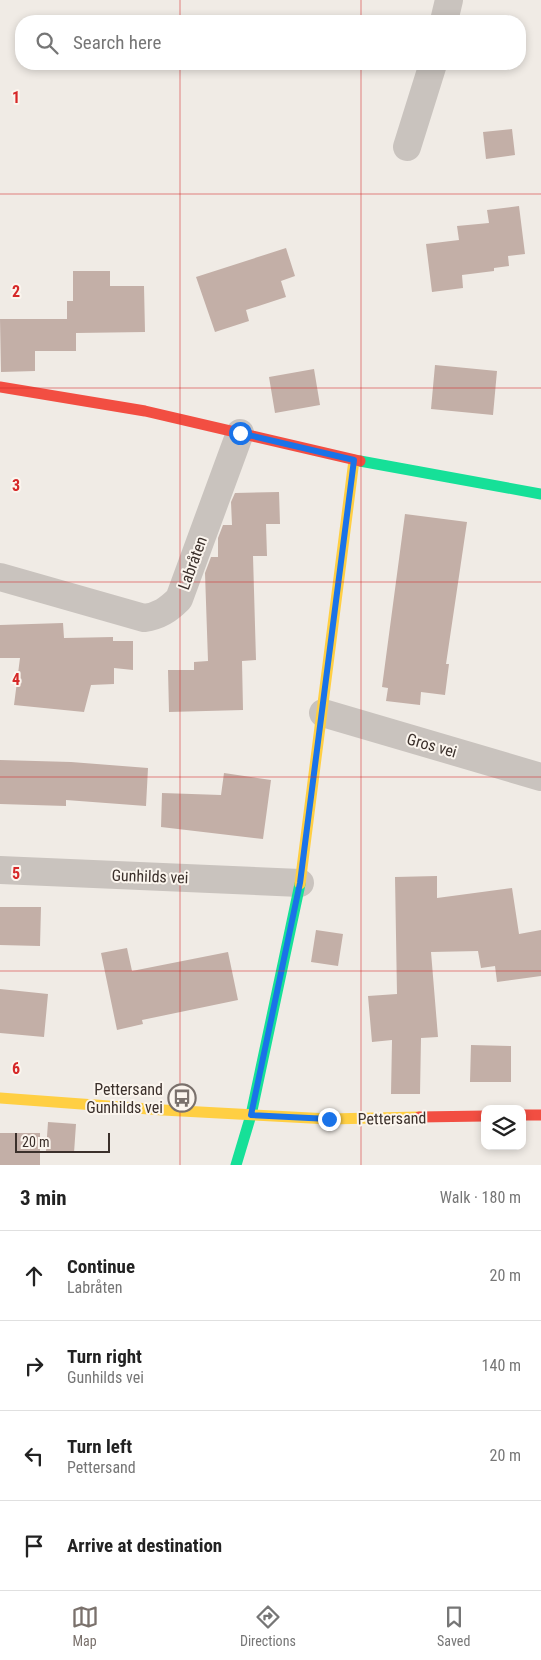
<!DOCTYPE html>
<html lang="en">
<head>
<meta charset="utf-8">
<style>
  body { margin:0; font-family:"Roboto Condensed",sans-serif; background:#f2f2f2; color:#222 }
  .controls { position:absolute; right:15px; bottom:15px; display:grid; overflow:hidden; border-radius:10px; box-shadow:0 2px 8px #0003 }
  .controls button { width:45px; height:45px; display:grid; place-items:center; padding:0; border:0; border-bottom:1px solid #e0e0e0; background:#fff; color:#222; font:25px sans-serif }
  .scale { position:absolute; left:15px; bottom:12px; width:95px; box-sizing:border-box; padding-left:5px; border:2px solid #3b302b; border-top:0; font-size:14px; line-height:18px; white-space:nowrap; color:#3b302b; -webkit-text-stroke:4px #fbf5ee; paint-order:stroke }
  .stop { position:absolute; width:15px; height:15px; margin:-11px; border:4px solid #1a73e8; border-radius:50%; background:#fff }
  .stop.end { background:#1a73e8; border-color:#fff; box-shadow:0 1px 5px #0008 }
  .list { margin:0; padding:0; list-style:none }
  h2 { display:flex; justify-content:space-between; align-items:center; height:65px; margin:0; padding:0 20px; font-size:21px }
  h2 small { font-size:16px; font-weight:400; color:#767676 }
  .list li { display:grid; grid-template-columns:32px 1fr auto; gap:15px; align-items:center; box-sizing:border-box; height:90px; padding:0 20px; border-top:1px solid #e0e0e0 }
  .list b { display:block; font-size:19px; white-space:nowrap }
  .list p { margin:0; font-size:16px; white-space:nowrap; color:#767676 }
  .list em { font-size:16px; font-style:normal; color:#767676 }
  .icon { flex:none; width:28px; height:28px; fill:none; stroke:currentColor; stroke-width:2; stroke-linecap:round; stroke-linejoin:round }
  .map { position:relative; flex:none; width:541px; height:1165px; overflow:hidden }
  .search { position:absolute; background:#fff; box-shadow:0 2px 8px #0003; left:15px; right:15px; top:15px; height:55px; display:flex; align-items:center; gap:12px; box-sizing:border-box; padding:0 18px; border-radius:20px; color:#767676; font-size:19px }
  .sheet { height:425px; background:#fff }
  nav { display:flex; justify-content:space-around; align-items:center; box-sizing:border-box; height:70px; border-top:1px solid #e0e0e0; background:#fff; font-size:14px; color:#767676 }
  nav a { display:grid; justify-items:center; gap:2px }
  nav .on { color:#7a716c }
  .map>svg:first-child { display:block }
  .building { fill:#c3afa7 }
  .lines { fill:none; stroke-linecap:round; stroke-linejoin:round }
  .street { stroke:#c9c3be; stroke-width:28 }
  .fast { stroke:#16e098; stroke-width:11 }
  .slow { stroke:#ffcf43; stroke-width:11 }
  .jam { stroke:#f24e42; stroke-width:11 }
  .route { stroke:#1a73e8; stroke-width:6 }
  .grid { fill:none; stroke:#d62828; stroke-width:1; stroke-opacity:0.55 }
  .labels { text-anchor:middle; stroke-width:4; stroke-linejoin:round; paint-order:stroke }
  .street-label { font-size:16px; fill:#3b302b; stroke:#fbf5ee }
  .poi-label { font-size:16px; fill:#3b302b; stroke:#fbf5ee; text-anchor:end }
  .grid-label { font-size:16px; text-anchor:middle; font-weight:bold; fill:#d62828; stroke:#fbf5ee; stroke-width:4; stroke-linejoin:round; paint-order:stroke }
</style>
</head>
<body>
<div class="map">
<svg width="541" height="1165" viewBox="0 0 541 1165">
  <rect width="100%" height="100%" fill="#f0ebe5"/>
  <path class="building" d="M 512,129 L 515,155 L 486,159 L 483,132 Z
    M 519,206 L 525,254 L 508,256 L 509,266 L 494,268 L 494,271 L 462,275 L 463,288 L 432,292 L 426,244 L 459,240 L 457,226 L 489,223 L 487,210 Z
    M 286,248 L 295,276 L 281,281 L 286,297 L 246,310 L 249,321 L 215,332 L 196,277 Z
    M 73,271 L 110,271 L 110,286 L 144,286 L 145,332 L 76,333 L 76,351 L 35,351 L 35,371 L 1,372 L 0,319 L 67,319 L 67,301 L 73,301 Z
    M 435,365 L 497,371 L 493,415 L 431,409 Z
    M 314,369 L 320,405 L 275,413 L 269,377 Z
    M 279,492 L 280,524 L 266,524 L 267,556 L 253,556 L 256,660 L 242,661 L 243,710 L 169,712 L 168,670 L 194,670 L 194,662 L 208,661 L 205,573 L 211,557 L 218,557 L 218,538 L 223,525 L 232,525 L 231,502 L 235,493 Z
    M 405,514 L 467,522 L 446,664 L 449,664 L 445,695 L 421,692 L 420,705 L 386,701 L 388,688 L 382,687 Z
    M 63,623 L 64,638 L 113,637 L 113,641 L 133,641 L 133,670 L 114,668 L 114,684 L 91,685 L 84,712 L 14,705 L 20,658 L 0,658 L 0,625 Z
    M 0,760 L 71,762 L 148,768 L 146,806 L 66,800 L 66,806 L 0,804 Z
    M 224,773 L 271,780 L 263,839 L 161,827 L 162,793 L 221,795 Z
    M 437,876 L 437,898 L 512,888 L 519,934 L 541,930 L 541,976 L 497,982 L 495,966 L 481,968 L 478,951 L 431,952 L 438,1037 L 421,1038 L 420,1094 L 391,1094 L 392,1040 L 372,1042 L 368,996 L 397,994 L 395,877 Z
    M 0,907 L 41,907 L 40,946 L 0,945 Z
    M 316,930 L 343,934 L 338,966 L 311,962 Z
    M 127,948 L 132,971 L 228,952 L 238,1000 L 142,1020 L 143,1024 L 117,1030 L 101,953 Z
    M 0,989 L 48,994 L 44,1037 L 0,1033 Z
    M 471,1045 L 511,1046 L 511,1082 L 470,1082 Z
    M 48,1122 L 76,1124 L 74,1153 L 46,1151 Z
    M 0,1133 L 40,1133 L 40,1165 L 0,1165 Z"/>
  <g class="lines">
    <path class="street" d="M 444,21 L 449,0
      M 407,147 L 433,64
      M 0,577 L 144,618 C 159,616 168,610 179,599 L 240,433
      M 323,713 L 541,777
      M 0,870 L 300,883"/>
    <path class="fast" d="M 360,461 L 541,494
      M 236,1165 L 251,1115 L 300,884"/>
    <path class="slow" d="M 300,884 L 354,460
      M 0,1098 L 163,1110 L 329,1119 L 419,1117"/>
    <path class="jam" d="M 0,387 L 145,411 L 360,461
      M 522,1115 L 541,1115
      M 419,1117 L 485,1116"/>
  </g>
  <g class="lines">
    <path class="route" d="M 240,433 L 354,460 L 300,883 L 251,1115 L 329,1119"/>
  </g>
  <path class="grid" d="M 180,0 L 180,21M 361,0 L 361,21M 180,64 L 180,1165M 361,64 L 361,1165M 0,194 L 541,194M 0,388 L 541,388M 0,582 L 541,582M 0,777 L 541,777M 0,971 L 541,971"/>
  <defs>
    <g id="bus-ring" transform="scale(1.4375)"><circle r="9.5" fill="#fbf5ee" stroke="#7a716c" stroke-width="1.5"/><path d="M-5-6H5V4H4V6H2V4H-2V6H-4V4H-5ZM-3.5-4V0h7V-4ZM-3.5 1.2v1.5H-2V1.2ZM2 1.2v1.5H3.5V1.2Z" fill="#7a716c"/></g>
  </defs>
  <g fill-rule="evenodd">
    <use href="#bus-ring" x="182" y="1098"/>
  </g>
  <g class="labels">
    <g class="street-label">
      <text transform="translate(192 563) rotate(-70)" y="6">Labråten</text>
      <text transform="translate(432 745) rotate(16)" y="6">Gros vei</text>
      <text transform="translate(150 876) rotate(2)" y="6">Gunhilds vei</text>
      <text transform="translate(392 1118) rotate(-1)" y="6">Pettersand</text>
    </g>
    <g class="poi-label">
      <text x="163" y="1095">Pettersand<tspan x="163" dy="18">Gunhilds vei</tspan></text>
    </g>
  </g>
  <g class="grid-label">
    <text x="16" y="103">1</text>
    <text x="16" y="297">2</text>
    <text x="16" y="491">3</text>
    <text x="16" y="685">4</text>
    <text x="16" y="879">5</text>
    <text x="16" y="1074">6</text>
  </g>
</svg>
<div class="controls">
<button><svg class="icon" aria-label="layers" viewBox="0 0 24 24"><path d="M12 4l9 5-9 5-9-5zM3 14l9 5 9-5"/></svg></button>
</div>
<div class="scale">20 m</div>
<div class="stop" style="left:240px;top:433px"></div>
<div class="stop end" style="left:329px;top:1119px"></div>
<div class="search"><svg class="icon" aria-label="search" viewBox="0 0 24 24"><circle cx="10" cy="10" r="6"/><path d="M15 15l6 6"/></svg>Search here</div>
</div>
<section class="sheet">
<h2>3 min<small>Walk · 180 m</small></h2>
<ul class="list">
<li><svg class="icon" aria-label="ahead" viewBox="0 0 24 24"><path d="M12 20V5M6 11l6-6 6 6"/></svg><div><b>Continue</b><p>Labråten</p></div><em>20 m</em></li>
<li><svg class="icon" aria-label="right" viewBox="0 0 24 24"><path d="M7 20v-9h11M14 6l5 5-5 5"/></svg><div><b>Turn right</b><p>Gunhilds vei</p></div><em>140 m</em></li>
<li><svg class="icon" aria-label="left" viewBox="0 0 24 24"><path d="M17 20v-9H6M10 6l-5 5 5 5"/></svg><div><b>Turn left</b><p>Pettersand</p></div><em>20 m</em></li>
<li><svg class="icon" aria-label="arrive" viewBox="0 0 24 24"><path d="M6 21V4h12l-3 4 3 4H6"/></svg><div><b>Arrive at destination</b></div></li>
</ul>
</section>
<nav>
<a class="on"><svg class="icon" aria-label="map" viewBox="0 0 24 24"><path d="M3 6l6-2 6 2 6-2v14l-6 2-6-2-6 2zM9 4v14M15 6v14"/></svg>Map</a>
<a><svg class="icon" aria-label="directions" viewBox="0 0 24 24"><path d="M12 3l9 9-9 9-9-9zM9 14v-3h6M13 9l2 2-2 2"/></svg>Directions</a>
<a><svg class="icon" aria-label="saved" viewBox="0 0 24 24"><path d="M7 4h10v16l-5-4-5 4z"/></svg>Saved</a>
</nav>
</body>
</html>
